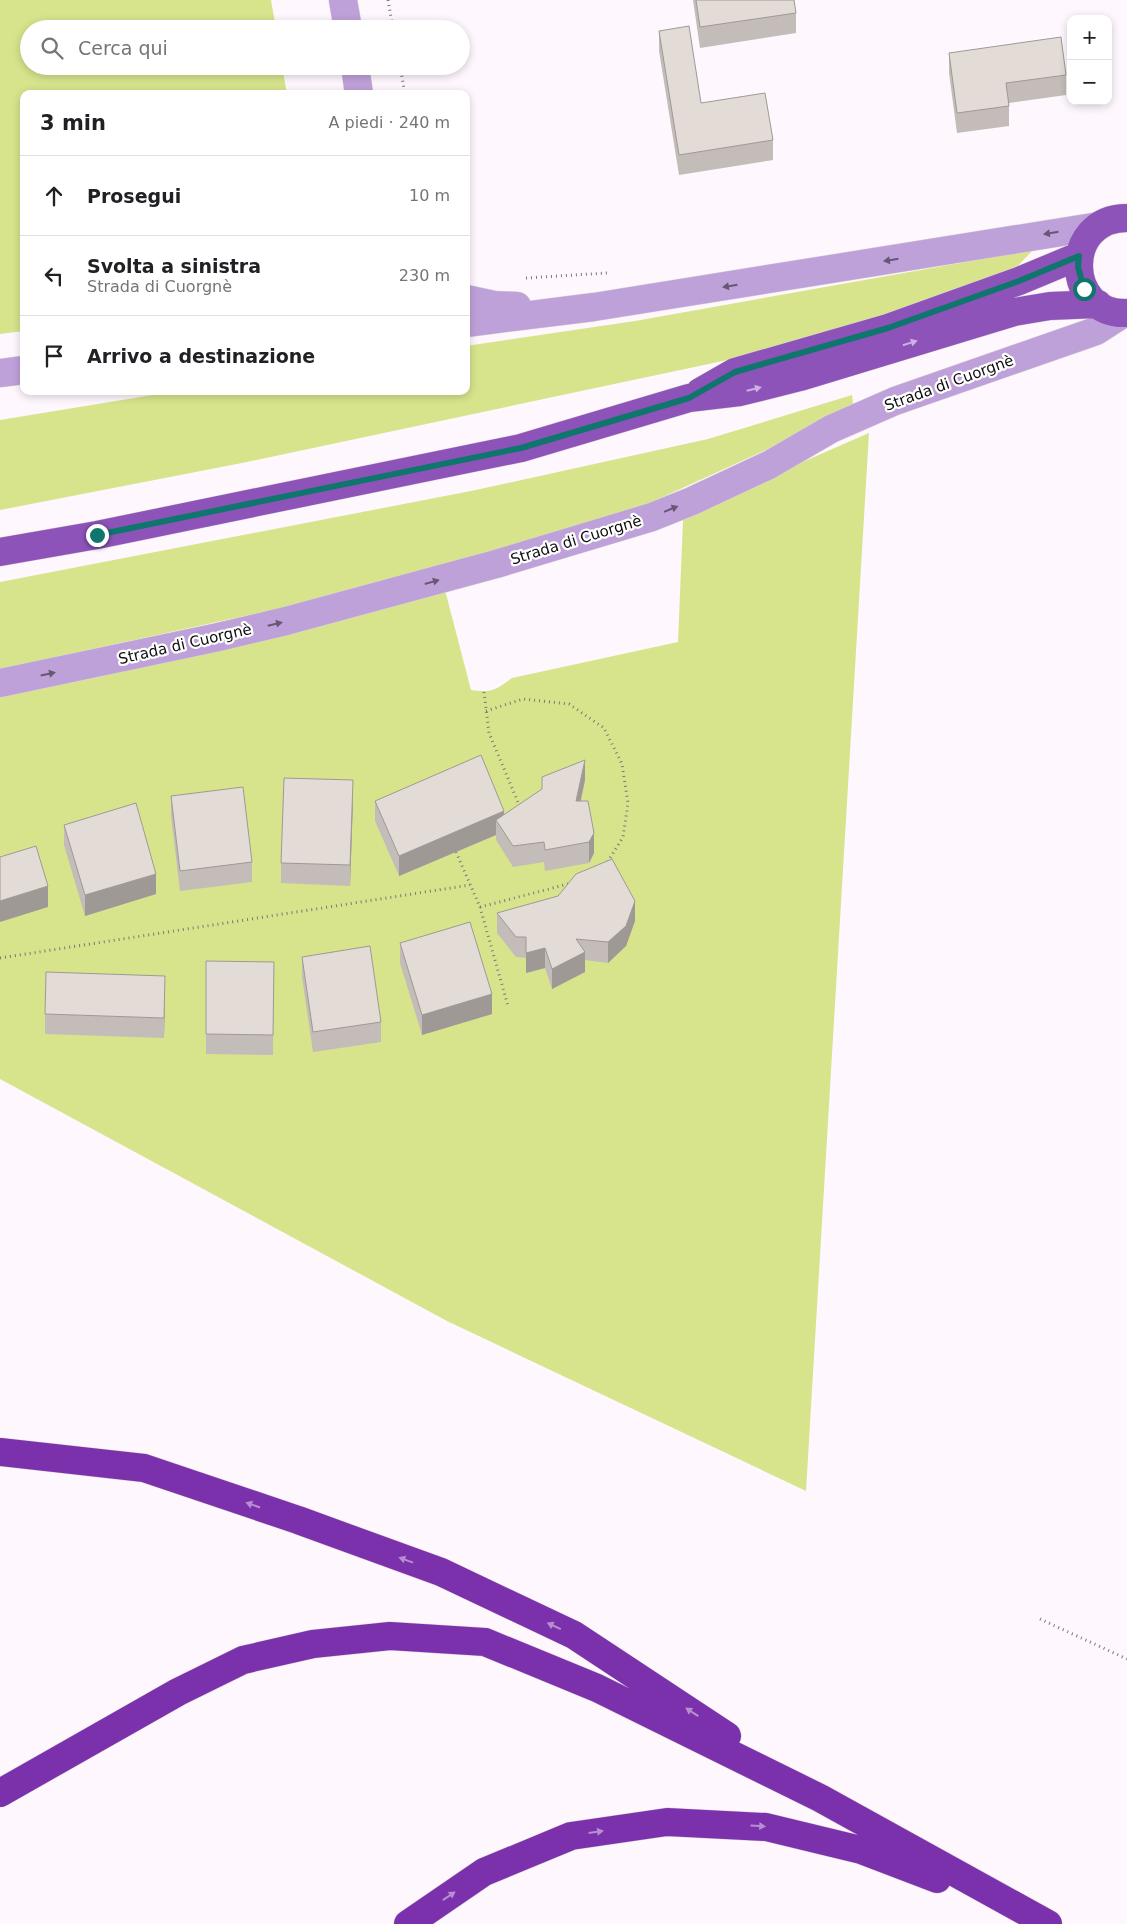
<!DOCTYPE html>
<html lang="it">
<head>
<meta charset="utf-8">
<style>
  body { margin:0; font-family:"DejaVu Sans",sans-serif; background:#f2f2f2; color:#202124 }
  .controls { position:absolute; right:15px; top:15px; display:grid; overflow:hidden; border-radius:10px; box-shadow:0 2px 8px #0003 }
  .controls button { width:45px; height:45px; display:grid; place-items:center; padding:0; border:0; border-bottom:1px solid #e0e0e0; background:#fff; color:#202124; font:25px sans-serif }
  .stop { position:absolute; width:15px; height:15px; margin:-11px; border:4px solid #0f766e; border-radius:50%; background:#fff }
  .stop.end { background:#0f766e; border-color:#fff; box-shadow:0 1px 5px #0008 }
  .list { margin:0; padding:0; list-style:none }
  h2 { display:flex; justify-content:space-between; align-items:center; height:65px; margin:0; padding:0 20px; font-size:21px }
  h2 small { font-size:16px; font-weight:400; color:#757577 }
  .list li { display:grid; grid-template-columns:32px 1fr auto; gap:15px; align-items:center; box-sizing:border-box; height:80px; padding:0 20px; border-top:1px solid #e0e0e0 }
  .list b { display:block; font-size:19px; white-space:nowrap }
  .list p { margin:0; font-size:16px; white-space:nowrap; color:#757577 }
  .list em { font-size:16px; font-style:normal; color:#757577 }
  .icon { flex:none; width:28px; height:28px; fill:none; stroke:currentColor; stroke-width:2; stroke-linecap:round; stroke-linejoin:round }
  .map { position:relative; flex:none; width:1127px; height:1924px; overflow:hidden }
  .search { position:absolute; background:#fff; box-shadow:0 2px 8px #0003; left:20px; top:20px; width:450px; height:55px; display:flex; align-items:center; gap:12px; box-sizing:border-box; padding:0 18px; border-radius:28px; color:#757577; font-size:19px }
  .panel { position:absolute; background:#fff; box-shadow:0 2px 8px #0003; left:20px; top:90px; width:450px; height:305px; border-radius:10px }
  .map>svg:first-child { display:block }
  .green { fill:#d7e48c }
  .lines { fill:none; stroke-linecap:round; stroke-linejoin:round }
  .minor-casing { stroke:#d8d2d7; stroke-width:29 }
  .major-casing { stroke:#d8d2d7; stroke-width:29 }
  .highway-casing { stroke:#d8d2d7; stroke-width:29 }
  .path { stroke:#7c787c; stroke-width:3; stroke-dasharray:1 4; stroke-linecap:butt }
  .minor { stroke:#bfa1d9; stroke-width:28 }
  .major { stroke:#8d53b9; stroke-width:28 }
  .highway { stroke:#7b31ab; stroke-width:28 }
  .wall { fill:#c3bcb8 }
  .shaded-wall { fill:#9f9996 }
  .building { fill:#e3dbd6; stroke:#9f9996 }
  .oneway { fill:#675774 }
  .oneway2 { fill:#ccb2e0 }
  .oneway3 { fill:#b68ed1 }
  .route { stroke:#0f766e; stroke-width:6 }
  .labels { text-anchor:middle; stroke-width:4.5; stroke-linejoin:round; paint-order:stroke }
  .street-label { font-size:15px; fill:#0f0d0f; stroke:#fff }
</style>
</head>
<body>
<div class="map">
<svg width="1127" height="1924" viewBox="0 0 1127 1924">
  <rect width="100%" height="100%" fill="#fef7fd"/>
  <path class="green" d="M 0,0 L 271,0 L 276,29 L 29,29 L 29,66 L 282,66 L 287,94 L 24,94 L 24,331 L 0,334 Z
    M 1033,250 L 1012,272 L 912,306 L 737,358 L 242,463 L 0,510 L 0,420 L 177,391 L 466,391 L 466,346 L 635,321 Z
    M 852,395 L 853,404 L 825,423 L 630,512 L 328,598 L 0,669 L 0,582 L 471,491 L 708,439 Z
    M 869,433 L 806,1491 L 447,1321 L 0,1079 L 0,697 L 98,677 L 445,590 L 471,690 C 492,693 496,690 512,678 L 678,642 L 683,520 L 798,464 Z"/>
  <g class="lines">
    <g class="minor-casing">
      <path id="minor" d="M 343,0 L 348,29
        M 355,66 L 359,94
        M 466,299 L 494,305 L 517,306
        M 466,323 L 594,307 L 1099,226
        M 0,373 L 24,370
        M 0,683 L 214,638 L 286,621 L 496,564 L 652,517 L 692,501 L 769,465 L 831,429 L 895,401 L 1096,331 L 1124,313"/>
    </g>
    <g class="major-casing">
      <path id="major" d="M 1127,218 C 1061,218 1065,316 1127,313
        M 700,392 L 735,372 L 888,328 L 1019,281 L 1079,256
        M 0,552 L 97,535 L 521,448 L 689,398 L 740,392 L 800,377 L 1014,312 L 1050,306 L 1098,304"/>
    </g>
    <g class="highway-casing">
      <path id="highway" d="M 0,1452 L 144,1468 L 298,1520 L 441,1572 L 574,1635 L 727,1736
        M 0,1793 L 178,1692 L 243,1660 L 313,1644 L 390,1636 L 485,1642 L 597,1688 L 820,1798 L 1048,1924
        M 408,1924 L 484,1872 L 571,1836 L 667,1822 L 766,1827 L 861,1850 L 937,1879"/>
    </g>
    <path class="path" d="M 388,0 L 393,29
      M 400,66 L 405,94
      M 526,278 L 607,273
      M 484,692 L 489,733 L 520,807
      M 486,711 L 523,699 L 569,704 L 604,728 L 622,764 L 628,803 L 623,837 L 607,863
      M 456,852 L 480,907 L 508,1006
      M 480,907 L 572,883
      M 0,958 L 470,885
      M 1040,1619 L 1127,1659"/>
    <use href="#minor" class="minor"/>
    <use href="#major" class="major"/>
    <use href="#highway" class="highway"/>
  </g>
  <path class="wall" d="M 693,0 L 794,0 L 796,13 L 796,33 L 700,48 Z
    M 659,31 L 701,103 L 773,140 L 773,160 L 679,175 L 659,51 Z
    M 949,53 L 1066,75 L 1066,95 L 1009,103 L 1009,126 L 957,133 L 949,73 Z
    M 585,780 L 581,801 L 594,853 L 589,863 L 545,871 L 544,862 L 513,867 L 496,840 L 496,835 L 399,876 L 375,821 L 375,801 L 504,814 Z
    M 171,796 L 252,862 L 252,882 L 180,891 L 171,816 Z
    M 353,801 L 350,886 L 281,883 L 281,863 Z
    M 64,825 L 156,894 L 85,916 L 64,845 Z
    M 497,913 L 635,921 L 626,946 L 608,963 L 585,960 L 585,972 L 552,989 L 545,968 L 526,973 L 526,958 L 516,957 L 497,933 Z
    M 400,943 L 492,1014 L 422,1035 L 400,963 Z
    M 302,957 L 381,1022 L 381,1042 L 313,1052 L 302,977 Z
    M 206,961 L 274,962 L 273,1055 L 206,1054 Z
    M 165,996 L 164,1038 L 45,1034 L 45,1014 Z"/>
  <path class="shaded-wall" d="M 585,760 L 585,780 L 576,821 L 576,801 Z
    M 353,780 L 353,801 L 350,886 L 350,865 Z
    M 504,811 L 504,831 L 496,820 L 496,835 L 399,876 L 399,856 Z
    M 594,833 L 594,853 L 589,863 L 589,842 Z
    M 156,874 L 156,894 L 85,916 L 85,895 Z
    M 48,886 L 48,907 L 0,922 L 0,901 Z
    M 635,901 L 635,921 L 626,946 L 608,963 L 608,942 Z
    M 545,948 L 545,968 L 526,973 L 526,953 Z
    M 585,952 L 585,972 L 552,989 L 552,969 Z
    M 165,976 L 165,996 L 164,1038 L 164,1018 Z
    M 492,994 L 492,1014 L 422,1035 L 422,1015 Z"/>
  <path class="building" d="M 696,0 L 794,0 L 796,13 L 700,27 Z
    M 689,26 L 701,103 L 765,93 L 773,140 L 679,155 L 659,31 Z
    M 1061,37 L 1066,75 L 1006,83 L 1009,106 L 957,113 L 949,53 Z
    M 481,755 L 504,811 L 399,856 L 375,801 Z
    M 585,760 L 576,801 L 588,801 L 594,833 L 589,842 L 545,850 L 544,842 L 513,846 L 496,820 L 542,789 L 542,777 Z
    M 284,778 L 353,780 L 350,865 L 281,863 Z
    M 243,787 L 252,862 L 180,871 L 171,796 Z
    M 136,803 L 156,874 L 85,895 L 64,825 Z
    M 36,846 L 48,886 L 0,901 L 0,857 Z
    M 612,859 L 635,901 L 626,926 L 608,942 L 576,939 L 585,952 L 552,969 L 545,948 L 526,953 L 526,937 L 516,937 L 497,913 L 558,896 L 576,874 Z
    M 470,922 L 492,994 L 422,1015 L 400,943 Z
    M 370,946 L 381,1022 L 313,1032 L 302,957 Z
    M 206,961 L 274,962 L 273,1035 L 206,1034 Z
    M 46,972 L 165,976 L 164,1018 L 45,1014 Z"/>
  <defs><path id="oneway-solid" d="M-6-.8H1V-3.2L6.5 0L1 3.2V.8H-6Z" transform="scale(1.25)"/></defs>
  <g class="oneway">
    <use href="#oneway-solid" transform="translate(1051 233) rotate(171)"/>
    <use href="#oneway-solid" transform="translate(891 260) rotate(171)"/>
    <use href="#oneway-solid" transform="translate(730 286) rotate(171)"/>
    <use href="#oneway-solid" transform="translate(671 509) rotate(-22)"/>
    <use href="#oneway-solid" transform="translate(432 582) rotate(-16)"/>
    <use href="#oneway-solid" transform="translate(275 624) rotate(-13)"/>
    <use href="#oneway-solid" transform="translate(48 674) rotate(-12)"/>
  </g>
  <g class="oneway2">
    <use href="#oneway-solid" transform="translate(910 343) rotate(-17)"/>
    <use href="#oneway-solid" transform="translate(754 389) rotate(-14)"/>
  </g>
  <g class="oneway3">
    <use href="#oneway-solid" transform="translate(253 1505) rotate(-161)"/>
    <use href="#oneway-solid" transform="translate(406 1560) rotate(-160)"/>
    <use href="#oneway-solid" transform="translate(554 1626) rotate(-155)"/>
    <use href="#oneway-solid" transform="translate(692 1712) rotate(-147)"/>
    <use href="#oneway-solid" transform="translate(758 1826) rotate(3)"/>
    <use href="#oneway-solid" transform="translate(596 1832) rotate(-8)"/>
    <use href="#oneway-solid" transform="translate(449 1896) rotate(-34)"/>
  </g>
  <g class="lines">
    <path class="route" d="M 97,535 L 521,448 L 689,398 L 735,372 L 888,328 L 1019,281 L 1079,256 L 1078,267 L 1084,289"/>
  </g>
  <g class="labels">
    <g class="street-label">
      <text transform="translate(949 383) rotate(-20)" y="5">Strada di Cuorgnè</text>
      <text transform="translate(576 540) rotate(-17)" y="5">Strada di Cuorgnè</text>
      <text transform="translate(185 644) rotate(-13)" y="5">Strada di Cuorgnè</text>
    </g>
  </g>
</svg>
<div class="controls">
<button>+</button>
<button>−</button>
</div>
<div class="stop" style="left:1084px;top:289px"></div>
<div class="stop end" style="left:97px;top:535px"></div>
<div class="search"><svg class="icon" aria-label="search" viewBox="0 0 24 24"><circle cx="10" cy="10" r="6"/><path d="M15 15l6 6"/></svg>Cerca qui</div>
<section class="panel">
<h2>3 min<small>A piedi · 240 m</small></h2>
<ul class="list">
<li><svg class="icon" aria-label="ahead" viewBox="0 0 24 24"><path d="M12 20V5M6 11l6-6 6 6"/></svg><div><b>Prosegui</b></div><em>10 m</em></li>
<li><svg class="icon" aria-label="left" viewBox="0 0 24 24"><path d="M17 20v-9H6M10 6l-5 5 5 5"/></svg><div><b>Svolta a sinistra</b><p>Strada di Cuorgnè</p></div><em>230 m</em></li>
<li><svg class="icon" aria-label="arrive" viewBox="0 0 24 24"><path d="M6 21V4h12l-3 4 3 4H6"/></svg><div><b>Arrivo a destinazione</b></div></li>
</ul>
</section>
</div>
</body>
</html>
